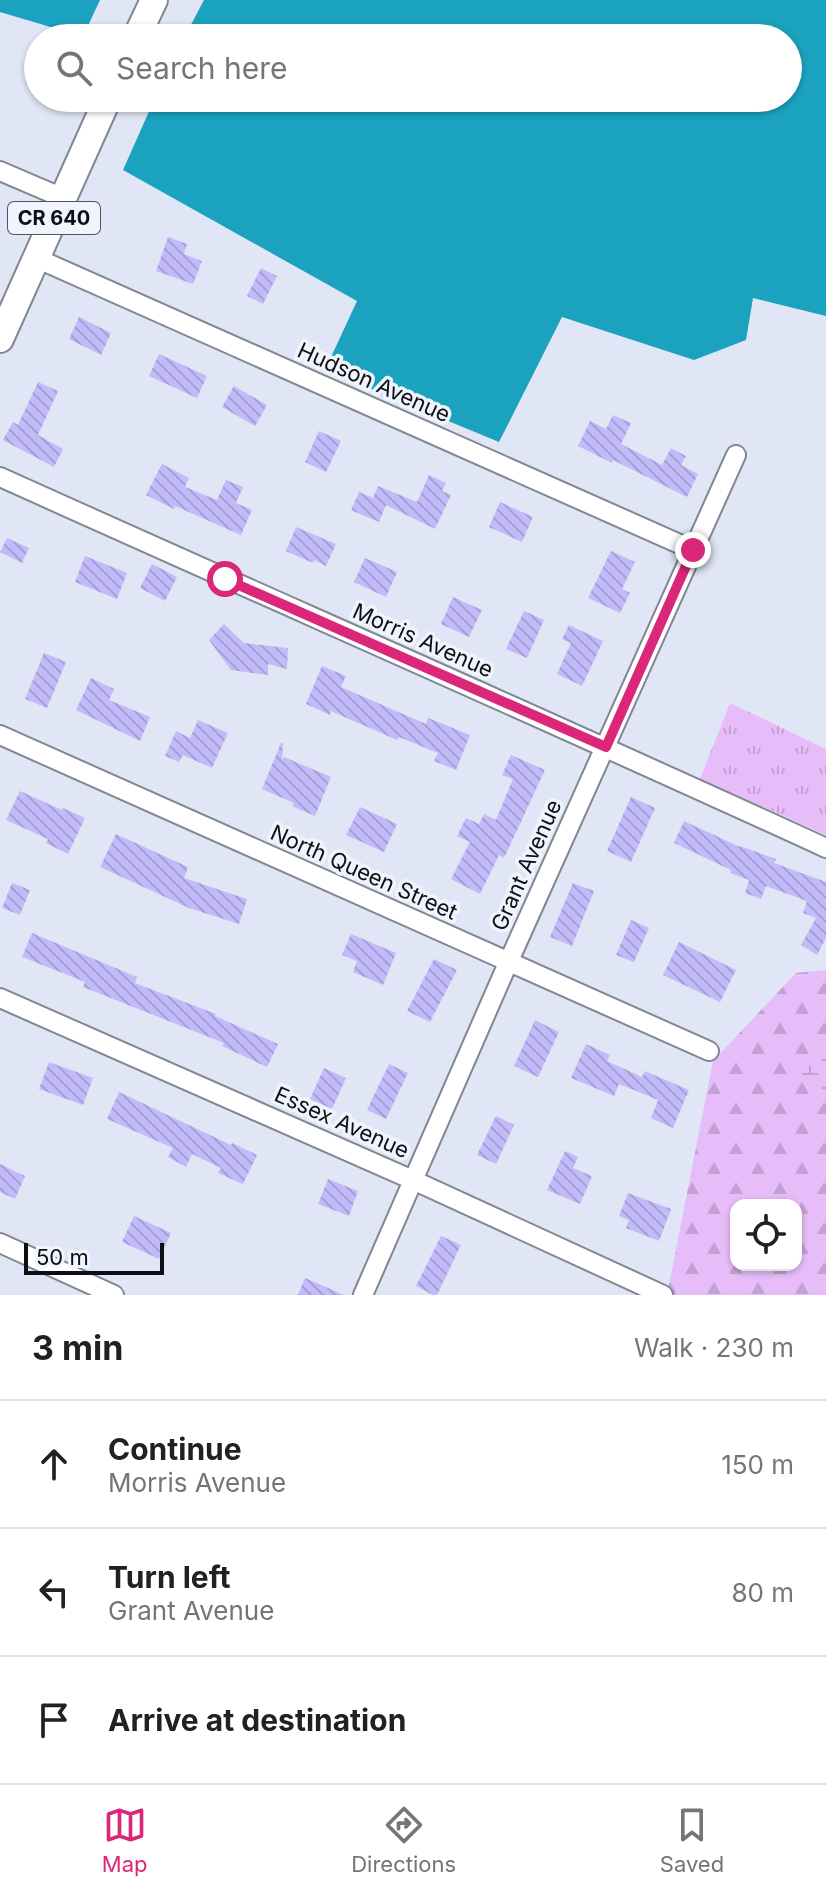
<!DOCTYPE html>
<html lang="en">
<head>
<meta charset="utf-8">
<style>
  body { margin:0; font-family:Inter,sans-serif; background:#f2f2f2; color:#202124 }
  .controls { position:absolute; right:24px; bottom:24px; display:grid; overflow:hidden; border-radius:16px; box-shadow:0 2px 6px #0004 }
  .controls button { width:72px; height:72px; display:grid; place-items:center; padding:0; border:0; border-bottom:2px solid #e0e0e0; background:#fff; color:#202124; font:40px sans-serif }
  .scale { position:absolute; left:24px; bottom:20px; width:140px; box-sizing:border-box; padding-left:8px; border:4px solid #0d0f14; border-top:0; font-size:22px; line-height:28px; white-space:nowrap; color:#0d0f14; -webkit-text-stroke:6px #f0f4fc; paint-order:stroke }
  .stop { position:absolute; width:24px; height:24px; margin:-18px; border:6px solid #db2777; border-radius:50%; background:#fff }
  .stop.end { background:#db2777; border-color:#fff; box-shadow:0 2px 8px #0008 }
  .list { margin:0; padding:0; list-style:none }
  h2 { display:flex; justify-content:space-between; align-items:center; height:104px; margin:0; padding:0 32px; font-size:34px }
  h2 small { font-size:26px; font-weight:400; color:#757577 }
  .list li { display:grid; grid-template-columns:52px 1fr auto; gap:24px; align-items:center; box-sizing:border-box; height:128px; padding:0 32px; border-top:2px solid #e0e0e0 }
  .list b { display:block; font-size:30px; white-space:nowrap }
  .list p { margin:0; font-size:26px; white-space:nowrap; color:#757577 }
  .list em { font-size:26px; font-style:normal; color:#757577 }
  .icon { flex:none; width:44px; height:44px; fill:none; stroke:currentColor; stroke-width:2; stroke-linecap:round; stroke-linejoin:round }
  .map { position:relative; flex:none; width:826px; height:1295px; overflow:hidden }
  .search { position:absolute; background:#fff; box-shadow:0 2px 6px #0004; left:24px; right:24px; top:24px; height:88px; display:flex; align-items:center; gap:20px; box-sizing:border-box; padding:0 28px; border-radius:44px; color:#757577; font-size:30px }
  .sheet { height:488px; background:#fff }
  nav { display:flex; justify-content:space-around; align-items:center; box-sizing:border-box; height:112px; border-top:2px solid #e0e0e0; background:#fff; font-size:22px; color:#757577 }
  nav a { display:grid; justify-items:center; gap:4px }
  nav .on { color:#db2777 }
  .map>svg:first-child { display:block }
  .grass { fill:url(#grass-tufts) }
  .forest { fill:url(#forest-firs); fill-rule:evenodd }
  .wetland { fill:url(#wetland-marsh) }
  .water { fill:#1aa2be }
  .building { fill:url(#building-back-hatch) }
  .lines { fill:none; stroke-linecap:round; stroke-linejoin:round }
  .street-casing { stroke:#808692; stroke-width:22 }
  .primary-casing { stroke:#808692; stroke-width:30 }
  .street { stroke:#fff; stroke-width:18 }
  .primary { stroke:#fff; stroke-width:26 }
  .route { stroke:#db2777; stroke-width:10 }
  .labels { text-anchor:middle; stroke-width:7; stroke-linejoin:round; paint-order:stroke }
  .shield { fill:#f0f4fc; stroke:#51545a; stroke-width:2 }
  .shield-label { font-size:20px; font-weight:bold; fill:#0d0f14 }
  .street-label { font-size:22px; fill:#0d0f14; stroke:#f0f4fc }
</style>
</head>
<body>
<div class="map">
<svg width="826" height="1295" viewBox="0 0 826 1295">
  <defs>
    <pattern id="grass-tufts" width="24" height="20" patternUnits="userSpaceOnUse" patternTransform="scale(2)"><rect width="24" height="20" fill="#e6bdf8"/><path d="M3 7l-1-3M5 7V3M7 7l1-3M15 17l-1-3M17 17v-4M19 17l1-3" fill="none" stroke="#c4a1d4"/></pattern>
    <pattern id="forest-firs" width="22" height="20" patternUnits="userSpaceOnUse" patternTransform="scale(2)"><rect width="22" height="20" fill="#e6bdf8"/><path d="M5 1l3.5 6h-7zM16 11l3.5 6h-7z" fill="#c4a1d4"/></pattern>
    <pattern id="wetland-marsh" width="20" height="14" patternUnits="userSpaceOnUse" patternTransform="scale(2)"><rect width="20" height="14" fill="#e6bdf8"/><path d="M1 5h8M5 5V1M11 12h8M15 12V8" fill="none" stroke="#c4a1d4"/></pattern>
    <pattern id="building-back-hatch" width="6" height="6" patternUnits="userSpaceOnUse" patternTransform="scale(2)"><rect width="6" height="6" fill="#c3bafa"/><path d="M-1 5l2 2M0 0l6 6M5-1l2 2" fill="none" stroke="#a69fd5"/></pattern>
  </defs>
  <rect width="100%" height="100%" fill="#e0e6f5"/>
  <path class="grass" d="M 730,703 L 826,749 L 826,835 L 700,779 Z"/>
  <path class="forest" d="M 826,970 L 826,1047 L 796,1072 L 826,1095 L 826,1295 L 667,1295 L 713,1061 L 796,973 ZM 736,1205 L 796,1205 L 796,1265 L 736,1265 Z"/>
  <path class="wetland" d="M 826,1047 L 826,1095 L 796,1072 Z"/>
  <path class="water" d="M 0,0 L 100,0 L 86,30 L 74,34 L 0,12 Z
    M 204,0 L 826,0 L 826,316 L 753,298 L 746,340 L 694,360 L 562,317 L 499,442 L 325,370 L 357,301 L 123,170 L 155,98 L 788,98 L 788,38 L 184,38 Z"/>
  <path class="building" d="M 168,237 L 187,244 L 184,254 L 202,261 L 193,284 L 156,271 Z
    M 261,268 L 277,276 L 263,304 L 247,296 Z
    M 79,317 L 111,333 L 101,355 L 69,339 Z
    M 159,354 L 207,376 L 197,398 L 149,376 Z
    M 38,382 L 58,391 L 38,435 L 63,449 L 54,467 L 3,440 L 13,422 L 18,425 Z
    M 234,386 L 267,405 L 255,426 L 222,407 Z
    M 613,415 L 631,423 L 621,444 L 662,465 L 671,448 L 686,456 L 681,465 L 698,474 L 687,497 L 613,460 L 612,463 L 578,446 L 590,421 L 606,429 Z
    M 319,431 L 341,441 L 326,472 L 305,462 Z
    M 162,464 L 189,478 L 185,487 L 217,500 L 226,480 L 243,487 L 236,503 L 252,510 L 241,535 L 175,506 L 174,509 L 146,495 Z
    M 429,475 L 446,483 L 442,491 L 451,495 L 435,529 L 386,505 L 379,522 L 351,510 L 359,492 L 373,498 L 378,486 L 417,502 Z
    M 500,502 L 533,517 L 522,542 L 489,527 Z
    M 296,527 L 336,544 L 326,566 L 314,560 L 313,563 L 286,551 Z
    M 7,538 L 29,548 L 22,563 L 0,552 Z
    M 611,551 L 635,562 L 622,589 L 630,593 L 620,613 L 588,598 Z
    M 85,556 L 127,573 L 117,599 L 75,582 Z
    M 365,558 L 397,572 L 386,597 L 354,582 Z
    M 152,564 L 177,577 L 165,601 L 140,588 Z
    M 453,597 L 482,610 L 469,637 L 441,624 Z
    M 524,611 L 544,620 L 527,658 L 506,649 Z
    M 224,624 L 244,643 L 288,648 L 287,669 L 268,664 L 268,675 L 231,670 L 209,640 Z
    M 569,625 L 603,641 L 582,686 L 557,674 L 571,643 L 562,639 Z
    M 44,653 L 66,662 L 47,708 L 25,699 Z
    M 322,666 L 346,676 L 341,687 L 426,724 L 428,718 L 470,735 L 456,770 L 434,761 L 438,753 L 399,737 L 397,740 L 331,711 L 330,715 L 306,704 Z
    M 91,678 L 114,689 L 109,700 L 150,717 L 140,741 L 76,710 Z
    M 198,720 L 228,733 L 212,768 L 183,755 L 179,762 L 165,756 L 176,731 L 190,738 Z
    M 281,743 L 283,743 L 282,760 L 284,757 L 331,777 L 315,816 L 292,806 L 294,803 L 262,789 Z
    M 511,755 L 545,770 L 504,858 L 499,855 L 480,894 L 451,879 L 470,842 L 457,836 L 466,818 L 479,824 L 484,814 L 496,820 L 513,779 L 502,775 Z
    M 20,791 L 62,810 L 63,808 L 85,818 L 68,854 L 46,843 L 48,839 L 6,820 Z
    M 631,797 L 655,808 L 631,862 L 607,851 Z
    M 360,807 L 397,824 L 384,852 L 346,835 Z
    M 684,821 L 740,847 L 740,846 L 776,859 L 774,863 L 826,882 L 826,938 L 817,955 L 801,945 L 816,918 L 803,913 L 807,901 L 766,886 L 761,899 L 745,893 L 749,880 L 730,873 L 731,870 L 674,843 Z
    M 116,834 L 188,867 L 184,878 L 247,899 L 239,924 L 189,908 L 100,867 Z
    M 12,883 L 30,890 L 20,915 L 2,908 Z
    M 573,883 L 594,891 L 572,946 L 550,937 Z
    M 631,920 L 649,928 L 634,962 L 616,955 Z
    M 32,933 L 137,977 L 135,983 L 216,1014 L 215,1016 L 278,1044 L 267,1067 L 222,1046 L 224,1043 L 83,987 L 85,982 L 22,957 Z
    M 351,934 L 396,953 L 383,985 L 353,972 L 357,961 L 342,955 Z
    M 679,942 L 736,970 L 720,1002 L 663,975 Z
    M 434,959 L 457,970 L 430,1022 L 407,1011 Z
    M 535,1020 L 559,1032 L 538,1077 L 514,1066 Z
    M 586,1044 L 610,1055 L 607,1061 L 642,1077 L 645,1071 L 689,1090 L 673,1128 L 651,1118 L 658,1100 L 619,1084 L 614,1096 L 571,1078 Z
    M 49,1062 L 93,1078 L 83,1105 L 39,1089 Z
    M 389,1064 L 408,1073 L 386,1119 L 367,1110 Z
    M 324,1068 L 346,1078 L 332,1109 L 310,1099 Z
    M 119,1092 L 231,1145 L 232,1143 L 257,1155 L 243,1184 L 218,1173 L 221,1168 L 192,1154 L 186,1167 L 168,1157 L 173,1148 L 107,1119 Z
    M 496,1116 L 514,1125 L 496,1164 L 477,1155 Z
    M 565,1151 L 578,1157 L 573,1168 L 592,1176 L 580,1204 L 547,1190 Z
    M 0,1164 L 25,1176 L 15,1199 L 0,1192 Z
    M 328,1179 L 358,1191 L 349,1216 L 318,1204 Z
    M 628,1193 L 671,1209 L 659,1241 L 626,1228 L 629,1220 L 619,1216 Z
    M 134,1216 L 171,1233 L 159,1259 L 122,1242 Z
    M 441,1236 L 461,1245 L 437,1295 L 433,1295 L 416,1286 Z
    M 305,1278 L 344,1295 L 298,1295 Z"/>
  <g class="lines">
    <g class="street-casing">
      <path id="street" d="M 0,171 L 63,198
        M 36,258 L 693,550
        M 0,477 C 275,601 552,722 826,848
        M 0,735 L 709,1051
        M 0,998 L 415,1181 L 663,1295
        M 0,1243 L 114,1295
        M 363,1295 L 508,963 L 736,455"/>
    </g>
    <g class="primary-casing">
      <path id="primary" d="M 136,38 L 154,0
        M 0,339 L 108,98"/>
    </g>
    <use href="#street" class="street"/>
    <use href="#primary" class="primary"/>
  </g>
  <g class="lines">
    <path class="route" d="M 225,579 L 606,747 L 693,550"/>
  </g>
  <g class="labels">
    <rect class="shield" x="8" y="202" width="92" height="32" rx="6"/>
    <g class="shield-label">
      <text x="54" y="225">CR 640</text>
    </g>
    <g class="street-label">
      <text transform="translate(374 382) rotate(24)" y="8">Hudson Avenue</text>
      <text transform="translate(423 640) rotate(24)" y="8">Morris Avenue</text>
      <text transform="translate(526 865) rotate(-66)" y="8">Grant Avenue</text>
      <text transform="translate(364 872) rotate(24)" y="8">North Queen Street</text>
      <text transform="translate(342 1122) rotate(24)" y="8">Essex Avenue</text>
    </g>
  </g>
</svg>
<div class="controls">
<button><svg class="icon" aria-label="locate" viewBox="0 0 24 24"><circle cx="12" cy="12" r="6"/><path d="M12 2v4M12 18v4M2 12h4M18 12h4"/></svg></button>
</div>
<div class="scale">50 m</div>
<div class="stop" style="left:225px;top:579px"></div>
<div class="stop end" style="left:693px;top:550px"></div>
<div class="search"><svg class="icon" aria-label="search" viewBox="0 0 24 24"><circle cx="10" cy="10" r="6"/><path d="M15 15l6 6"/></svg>Search here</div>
</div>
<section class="sheet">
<h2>3 min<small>Walk · 230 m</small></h2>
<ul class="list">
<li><svg class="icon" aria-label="ahead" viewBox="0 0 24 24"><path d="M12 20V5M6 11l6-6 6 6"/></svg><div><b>Continue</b><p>Morris Avenue</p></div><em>150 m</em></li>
<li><svg class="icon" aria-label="left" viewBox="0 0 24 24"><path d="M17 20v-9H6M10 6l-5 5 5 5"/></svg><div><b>Turn left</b><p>Grant Avenue</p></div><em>80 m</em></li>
<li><svg class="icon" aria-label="arrive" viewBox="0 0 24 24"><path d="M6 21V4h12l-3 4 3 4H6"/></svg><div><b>Arrive at destination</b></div></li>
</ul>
</section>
<nav>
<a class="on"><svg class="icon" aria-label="map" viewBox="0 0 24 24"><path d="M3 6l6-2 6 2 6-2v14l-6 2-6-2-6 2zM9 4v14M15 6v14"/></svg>Map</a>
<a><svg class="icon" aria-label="directions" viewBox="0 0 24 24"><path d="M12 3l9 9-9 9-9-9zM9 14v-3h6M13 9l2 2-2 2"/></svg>Directions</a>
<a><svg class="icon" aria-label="saved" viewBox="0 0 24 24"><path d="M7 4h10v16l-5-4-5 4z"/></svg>Saved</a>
</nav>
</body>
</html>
